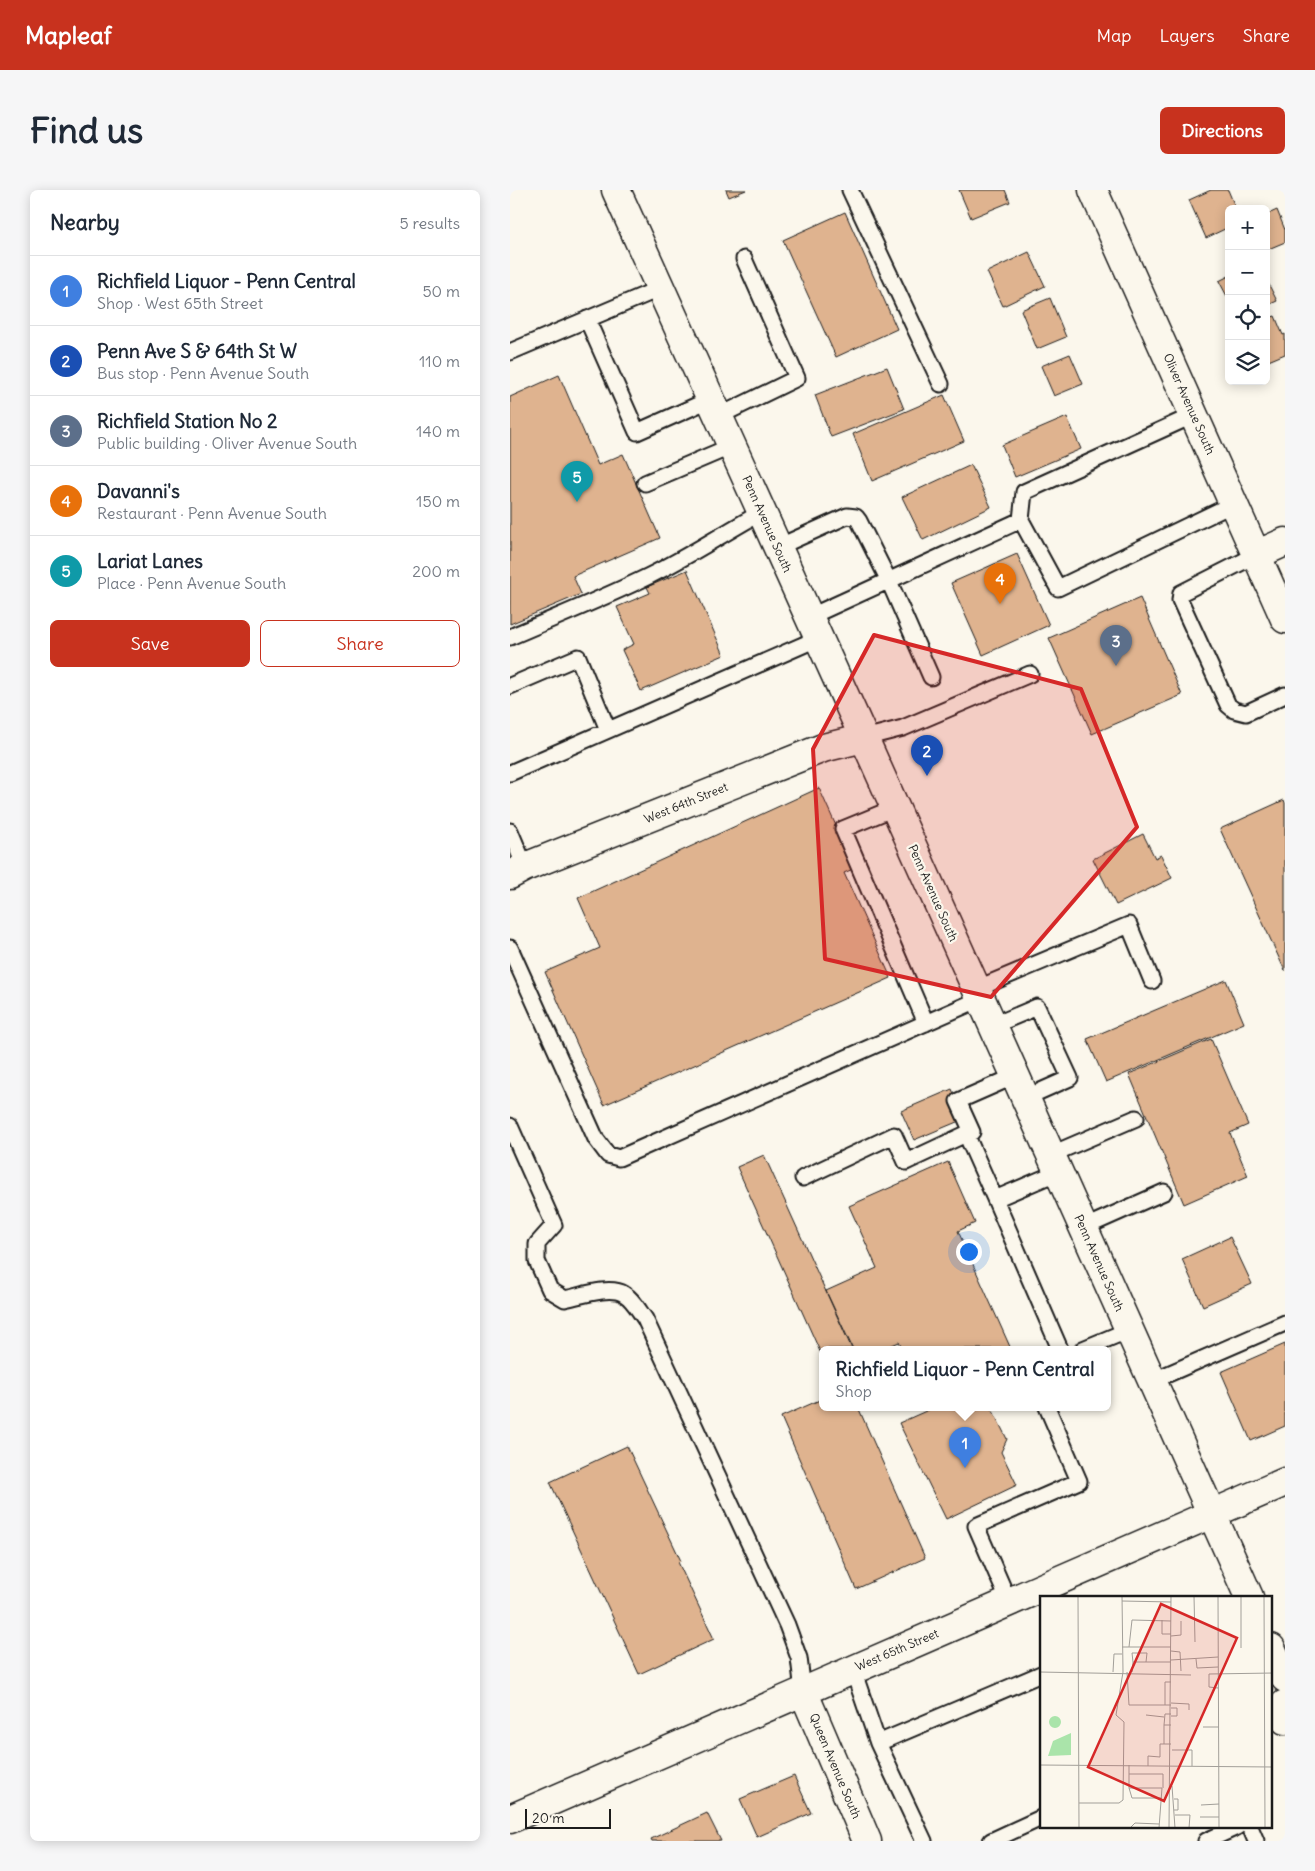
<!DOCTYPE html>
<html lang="en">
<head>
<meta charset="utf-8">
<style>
  body { margin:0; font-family:Delius,sans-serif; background:#f6f6f7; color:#1f2937 }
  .controls { position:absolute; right:15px; top:15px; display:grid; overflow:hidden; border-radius:8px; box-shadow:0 2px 12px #0003 }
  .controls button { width:45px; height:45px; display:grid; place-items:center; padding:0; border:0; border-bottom:1px solid #e0e1e3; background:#fff; color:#1f2937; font:25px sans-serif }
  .scale { position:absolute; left:15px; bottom:12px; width:86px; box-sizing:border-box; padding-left:5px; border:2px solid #1c1c1c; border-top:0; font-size:14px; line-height:18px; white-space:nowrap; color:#1c1c1c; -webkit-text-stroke:4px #fbf7ec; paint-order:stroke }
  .you { position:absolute; left:458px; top:1061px; width:18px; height:18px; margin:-12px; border:4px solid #fff; border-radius:50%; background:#1a73e8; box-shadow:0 0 0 8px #1a73e833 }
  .badge { display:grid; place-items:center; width:32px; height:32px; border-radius:50%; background:#c8321e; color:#fff; font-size:16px; font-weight:700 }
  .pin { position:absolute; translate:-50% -41px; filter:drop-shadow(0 1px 2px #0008) }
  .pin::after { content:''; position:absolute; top:26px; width:18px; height:15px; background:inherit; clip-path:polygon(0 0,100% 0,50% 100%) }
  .popup { position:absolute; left:309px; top:1156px; width:292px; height:65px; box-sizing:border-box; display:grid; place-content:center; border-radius:8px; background:#fff; filter:drop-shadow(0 1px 4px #0005); font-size:16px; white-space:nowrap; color:#747a83 }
  .popup b { font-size:19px; color:#1f2937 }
  .popup::after { content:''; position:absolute; left:50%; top:100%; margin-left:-10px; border:10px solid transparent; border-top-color:#fff }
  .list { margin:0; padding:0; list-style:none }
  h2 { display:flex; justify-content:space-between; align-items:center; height:65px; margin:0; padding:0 20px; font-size:21px }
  h2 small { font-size:16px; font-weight:400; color:#747a83 }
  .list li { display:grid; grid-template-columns:32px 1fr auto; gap:15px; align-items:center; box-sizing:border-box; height:70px; padding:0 20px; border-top:1px solid #e0e1e3 }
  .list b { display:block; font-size:19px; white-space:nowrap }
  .list p { margin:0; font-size:16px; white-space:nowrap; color:#747a83 }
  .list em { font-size:16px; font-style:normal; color:#747a83 }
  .actions { display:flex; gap:10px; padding:15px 20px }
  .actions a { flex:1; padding:11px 0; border:1px solid #c8321e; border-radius:8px; text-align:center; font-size:18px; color:#c8321e }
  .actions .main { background:#c8321e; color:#fff }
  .icon { flex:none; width:28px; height:28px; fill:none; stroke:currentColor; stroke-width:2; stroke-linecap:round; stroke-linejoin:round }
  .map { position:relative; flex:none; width:775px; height:1651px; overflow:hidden; border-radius:8px }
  header { display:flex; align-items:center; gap:30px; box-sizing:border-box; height:70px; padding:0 25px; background:#c8321e; color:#fff }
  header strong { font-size:24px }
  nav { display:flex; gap:28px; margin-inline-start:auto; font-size:18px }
  .intro { display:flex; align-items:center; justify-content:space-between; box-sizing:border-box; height:120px; padding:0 30px }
  h1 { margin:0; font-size:35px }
  .button { padding:12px 22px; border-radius:8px; background:#c8321e; color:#fff; font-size:18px; font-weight:700 }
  main { display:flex; gap:30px; padding:0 30px }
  aside { flex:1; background:#fff; border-radius:8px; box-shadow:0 2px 12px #0003 }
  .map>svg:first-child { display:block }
  .building { fill:#dfb38f; stroke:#1c1c1c }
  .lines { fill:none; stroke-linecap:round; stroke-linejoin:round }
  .service-casing { stroke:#1c1c1c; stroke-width:19 }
  .minor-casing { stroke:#1c1c1c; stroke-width:31 }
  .secondary-casing { stroke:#1c1c1c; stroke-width:31 }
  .service { stroke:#fbf7ec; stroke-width:15 }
  .minor { stroke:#fbf7ec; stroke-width:28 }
  .secondary { stroke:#fbf7ec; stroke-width:28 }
  .marked { fill:#d62828; fill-opacity:0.2; stroke:#d62828; stroke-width:4; stroke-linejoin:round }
  .labels { text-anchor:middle; stroke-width:4.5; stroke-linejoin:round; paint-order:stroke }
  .street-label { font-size:12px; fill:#1c1c1c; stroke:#fbf7ec }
  .inset-road { fill:none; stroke:#a29f99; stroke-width:1 }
  .view { fill:#d62828; fill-opacity:0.15; stroke:#d62828; stroke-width:2.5 }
  .inset-edge { fill:none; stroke:#1c1c1c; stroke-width:2.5 }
</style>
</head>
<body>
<header>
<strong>Mapleaf</strong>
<nav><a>Map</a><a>Layers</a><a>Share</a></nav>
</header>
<div class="intro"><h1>Find us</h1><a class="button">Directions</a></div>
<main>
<aside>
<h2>Nearby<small>5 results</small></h2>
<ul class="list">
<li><span class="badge" style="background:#3f7fe0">1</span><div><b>Richfield Liquor - Penn Central</b><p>Shop · West 65th Street</p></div><em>50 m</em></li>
<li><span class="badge" style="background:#1a4fb4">2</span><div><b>Penn Ave S &amp; 64th St W</b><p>Bus stop · Penn Avenue South</p></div><em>110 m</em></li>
<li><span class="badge" style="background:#5c6f8a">3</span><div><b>Richfield Station No 2</b><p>Public building · Oliver Avenue South</p></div><em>140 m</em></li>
<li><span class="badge" style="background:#e8710a">4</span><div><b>Davanni's</b><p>Restaurant · Penn Avenue South</p></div><em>150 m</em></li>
<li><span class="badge" style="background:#0f9aa8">5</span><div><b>Lariat Lanes</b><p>Place · Penn Avenue South</p></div><em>200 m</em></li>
</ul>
<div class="actions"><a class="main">Save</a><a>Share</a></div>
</aside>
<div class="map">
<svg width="775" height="1651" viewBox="0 0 775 1651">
  <rect width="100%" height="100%" fill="#fbf7ec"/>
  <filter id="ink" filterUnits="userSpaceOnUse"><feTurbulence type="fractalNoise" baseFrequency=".02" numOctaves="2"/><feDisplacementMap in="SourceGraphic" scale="10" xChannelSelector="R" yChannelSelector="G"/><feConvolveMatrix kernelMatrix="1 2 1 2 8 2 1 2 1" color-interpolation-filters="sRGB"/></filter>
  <g filter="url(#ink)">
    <path class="building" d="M 216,0 L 236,0 L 219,7 Z
      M 449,0 L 495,0 L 500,12 L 461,28 Z
      M 701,0 L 718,0 L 726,19 L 719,19 L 719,37 L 696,48 L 679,10 Z
      M 767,20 L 775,40 L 775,52 L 756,60 L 756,25 Z
      M 335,22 L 387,139 L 326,167 L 273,50 Z
      M 519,62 L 535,96 L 493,116 L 477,82 Z
      M 719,86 L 719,110 L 709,91 Z
      M 756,89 L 767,111 L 756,116 Z
      M 540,108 L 556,147 L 527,159 L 511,120 Z
      M 765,126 L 773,145 L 775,144 L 775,164 L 756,172 L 756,129 Z
      M 560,164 L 573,194 L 544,206 L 531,176 Z
      M 377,177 L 394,219 L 321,247 L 305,205 Z
      M 49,185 L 88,275 L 113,264 L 150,348 L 63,386 L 71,404 L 0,434 L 0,207 Z
      M 434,205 L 454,251 L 362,291 L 343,244 Z
      M 557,227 L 571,259 L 505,287 L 492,255 Z
      M 461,275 L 481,317 L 413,350 L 392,307 Z
      M 507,364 L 539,435 L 473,465 L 441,393 Z
      M 177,380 L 214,465 L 131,501 L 112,460 L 124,454 L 107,417 L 140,403 L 137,397 Z
      M 630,408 L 672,505 L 582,544 L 539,448 Z
      M 309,598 L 345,678 L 334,683 L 381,788 L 94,915 L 35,782 L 90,758 L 68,708 Z
      M 774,610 L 775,613 L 775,781 L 710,639 Z
      M 633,644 L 645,668 L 651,665 L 662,688 L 606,715 L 583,669 Z
      M 716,790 L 734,833 L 596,892 L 577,849 Z
      M 701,849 L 738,935 L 720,943 L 738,986 L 674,1014 L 619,884 Z
      M 442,899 L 454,929 L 404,950 L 391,921 Z
      M 254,965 L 342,1159 L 312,1159 L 312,1166 L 227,977 Z
      M 438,972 L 465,1033 L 448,1041 L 501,1159 L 392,1159 L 389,1152 L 373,1159 L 343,1159 L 316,1101 L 367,1078 L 339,1016 Z
      M 720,1047 L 742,1094 L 693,1116 L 672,1069 Z
      M 775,1154 L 775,1236 L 741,1251 L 711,1182 Z
      M 312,1209 L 312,1217 L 348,1217 L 415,1368 L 346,1399 L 271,1227 Z
      M 425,1217 L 481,1217 L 497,1249 L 491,1262 L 507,1295 L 436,1329 L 389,1233 Z
      M 117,1256 L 171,1371 L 168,1372 L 204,1449 L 129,1484 L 40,1292 Z
      M 284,1586 L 301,1623 L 247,1647 L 230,1609 Z
      M 197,1623 L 211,1651 L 142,1651 L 141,1649 Z"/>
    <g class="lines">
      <g class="service-casing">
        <path id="service" d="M 340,0 L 431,194
          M 77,129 L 127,242 L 201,209
          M 0,162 L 151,98
          M 684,225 L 514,302 L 511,330 L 548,398 L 723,314
          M 209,226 L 287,188 L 234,69
          M 135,293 L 222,256
          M 268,357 L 337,326 L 346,327 L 349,331 L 379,391 L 421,487
          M 746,365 L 677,400 L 671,403 L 670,410 L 718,515 L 724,520 L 736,523 L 775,505
          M 299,427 L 511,330
          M 0,447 C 46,427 94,408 139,386 C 178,367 214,343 252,322
          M 0,496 L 68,467 L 98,540
          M 354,548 L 393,538 L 520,484
          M 0,583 L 309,448
          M 384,618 L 333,639 L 416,833
          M 0,641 L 15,677
          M 0,758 L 86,949 L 98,965 L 109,968 L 470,809
          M 466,799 L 619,735 L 642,791
          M 482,836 L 527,817 L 560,888 L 515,908
          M 0,936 L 44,1035 L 27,1054 L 27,1071 L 40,1100 L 55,1109 C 70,1106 100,1095 114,1104 C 123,1109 129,1121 135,1129 L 277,1435 L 289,1468 L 293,1501
          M 540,965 L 626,928
          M 548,982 L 485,1009 L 550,1159
          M 293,988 L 384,945 L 396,972 L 456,944
          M 485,1009 L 456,944 L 462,942 L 448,911 L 505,886
          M 573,1038 L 654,1002
          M 573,1159 L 619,1140
          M 642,1191 L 775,1133
          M 499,1412 L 466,1336 L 569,1291 L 537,1217
          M 343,1480 L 368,1553 L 414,1651
          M 368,1553 L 531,1484
          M 740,1637 L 746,1651
          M 481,1651 L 531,1628
          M 696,1651 L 727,1637"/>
      </g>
      <g class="minor-casing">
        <path id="minor" d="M 583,0 L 775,429
          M 746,365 L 775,352
          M 0,685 L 15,677 L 313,558 L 354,548
          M 293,1501 L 357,1651
          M 0,1629 L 775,1292"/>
      </g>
      <g class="secondary-casing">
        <path id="secondary" d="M 106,0 L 354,548 L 739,1407
          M 761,1458 L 775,1488
          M 775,1514 L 773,1526 L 775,1530"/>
      </g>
      <use href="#service" class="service"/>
      <use href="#minor" class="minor"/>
      <use href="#secondary" class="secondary"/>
    </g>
  </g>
  <path class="marked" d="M 364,445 L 571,499 L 627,637 L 481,807 L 315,769 L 303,559 Z"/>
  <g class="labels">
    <g class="street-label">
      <text transform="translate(679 214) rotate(66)" y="4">Oliver Avenue South</text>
      <text transform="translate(257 334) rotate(66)" y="4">Penn Avenue South</text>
      <text transform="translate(176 613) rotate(-22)" y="4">West 64th Street</text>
      <text transform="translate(423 703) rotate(66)" y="4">Penn Avenue South</text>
      <text transform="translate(589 1073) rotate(66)" y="4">Penn Avenue South</text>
      <text transform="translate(387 1460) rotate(-23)" y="4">West 65th Street</text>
      <text transform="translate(325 1576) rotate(67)" y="4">Queen Avenue South</text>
    </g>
  </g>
  <g transform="translate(530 1406)">
    <rect width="232" height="232" fill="#fbf7ec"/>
    <path d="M9 126a6 6 0 1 1 12 0a6 6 0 1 1-12 0ZM 31,137 L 31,159 L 8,160 L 13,145 Z" fill="#aae4aa"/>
    <path class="inset-road" d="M 38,0 L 39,232M 154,0 L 155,46M 178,0 L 179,232M 201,0 L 201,52M 224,0 L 225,232M 82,5 L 131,6M 122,24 L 122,38 L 131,38M 131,40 L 141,39 L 141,25M 82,51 L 89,51 L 92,24 L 131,25M 89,51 L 131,51M 131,55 L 140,56 L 141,75M 156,63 L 157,72 L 178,71M 131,64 L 178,61M 93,66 L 92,57 L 107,57 L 106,66M 0,76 L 151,79M 73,76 L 74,58 L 82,58M 87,76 L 89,109 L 131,109M 92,76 L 93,66 L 131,66M 178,92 L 169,91 L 169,78 L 233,77M 131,107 L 149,108 L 149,114M 125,109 L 125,86 L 131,86M 131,112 L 137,112 L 137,120 L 131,120M 106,119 L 124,121M 124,129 L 125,118 L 131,118M 163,131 L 179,131M 124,148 L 124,129 L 131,129M 132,154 L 152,154 L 152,170M 0,169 L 233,171M 89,169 L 89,192 L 122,192 L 119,232M 108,170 L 108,160 L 120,161 L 120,148 L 131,148M 89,178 L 123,178 L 123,192M 132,190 L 135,232M 89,192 L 92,202 L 122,202M 134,203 L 138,203 L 138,214 L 134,214M 39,207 L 79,207 L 83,204 L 84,126 L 76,119 L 83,76 L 82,0M 161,209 L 179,208M 135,219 L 150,219 L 149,232M 160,221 L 179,221M 90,232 L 95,227 L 119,228M 129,232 L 131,0"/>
    <path class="view" d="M 121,8 L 197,42 L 124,205 L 48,171 Z"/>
    <rect width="232" height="232" class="inset-edge"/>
  </g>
</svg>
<div class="controls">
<button>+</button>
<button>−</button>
<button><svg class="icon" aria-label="locate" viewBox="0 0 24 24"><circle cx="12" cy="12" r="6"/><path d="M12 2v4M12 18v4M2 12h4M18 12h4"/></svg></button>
<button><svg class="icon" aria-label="layers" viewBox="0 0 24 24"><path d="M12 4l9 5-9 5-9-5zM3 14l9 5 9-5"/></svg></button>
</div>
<div class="scale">20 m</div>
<div class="you"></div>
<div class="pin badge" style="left:455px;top:1278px;background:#3f7fe0">1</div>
<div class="popup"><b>Richfield Liquor - Penn Central</b>Shop</div>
<div class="pin badge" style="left:417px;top:586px;background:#1a4fb4">2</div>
<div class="pin badge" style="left:606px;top:476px;background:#5c6f8a">3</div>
<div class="pin badge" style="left:490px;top:414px;background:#e8710a">4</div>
<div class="pin badge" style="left:67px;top:312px;background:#0f9aa8">5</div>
</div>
</main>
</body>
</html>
